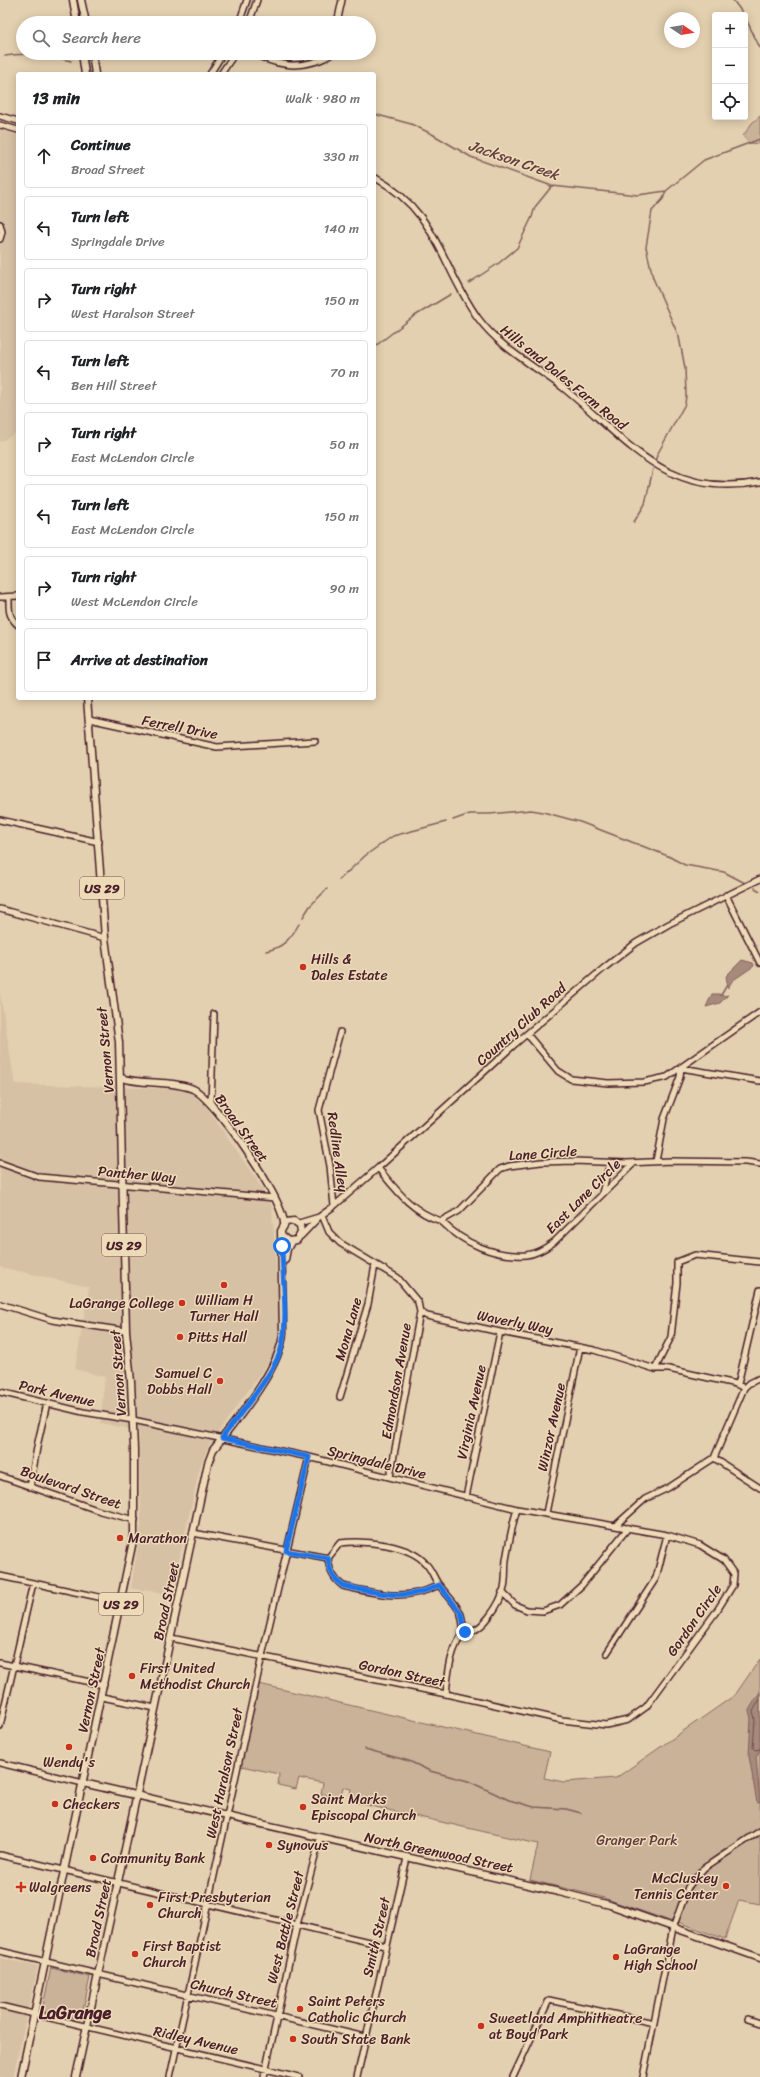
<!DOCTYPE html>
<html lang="en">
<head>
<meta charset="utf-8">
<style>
  body { margin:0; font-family:Sriracha,sans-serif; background:#f2f2f2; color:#202124 }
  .controls { position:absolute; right:12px; top:12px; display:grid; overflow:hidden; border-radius:4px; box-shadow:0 2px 10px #0003 }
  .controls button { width:36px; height:36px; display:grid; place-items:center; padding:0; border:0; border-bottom:1px solid #e0e0e0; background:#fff; color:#202124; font:20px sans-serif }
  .compass { position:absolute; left:664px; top:12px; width:36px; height:36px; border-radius:50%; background:#fff; box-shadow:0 2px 10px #0003; rotate:102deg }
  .stop { position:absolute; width:12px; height:12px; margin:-9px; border:3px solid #1a73e8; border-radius:50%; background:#fff }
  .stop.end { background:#1a73e8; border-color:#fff; box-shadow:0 1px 4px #0008 }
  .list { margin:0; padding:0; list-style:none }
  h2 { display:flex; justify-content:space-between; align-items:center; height:52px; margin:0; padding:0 16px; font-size:17px }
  h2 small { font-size:13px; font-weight:400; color:#757577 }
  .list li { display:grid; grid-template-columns:26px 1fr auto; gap:12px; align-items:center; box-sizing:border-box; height:64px; margin:0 8px 8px; padding:0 8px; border:1px solid #e0e0e0; border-radius:4px }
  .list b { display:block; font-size:15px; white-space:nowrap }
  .list p { margin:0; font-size:13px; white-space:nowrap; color:#757577 }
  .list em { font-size:13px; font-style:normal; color:#757577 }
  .icon { flex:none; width:22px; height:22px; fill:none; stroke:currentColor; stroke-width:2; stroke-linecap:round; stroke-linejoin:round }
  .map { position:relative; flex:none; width:760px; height:2077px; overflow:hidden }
  .search { position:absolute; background:#fff; box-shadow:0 2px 10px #0003; left:16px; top:16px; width:360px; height:44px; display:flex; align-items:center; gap:10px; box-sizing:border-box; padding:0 14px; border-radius:22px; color:#757577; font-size:15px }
  .panel { position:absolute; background:#fff; box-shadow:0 2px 10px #0003; left:16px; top:72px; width:360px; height:628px; border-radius:4px }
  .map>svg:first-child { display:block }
  .built { fill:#d6c1a5 }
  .green { fill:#cab299; stroke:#8a6862 }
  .water { fill:#a68a7b; stroke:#815f5b }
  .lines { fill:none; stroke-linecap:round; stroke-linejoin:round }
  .shore { stroke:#6f4a4b; stroke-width:1 }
  .stream { stroke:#815f5b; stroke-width:1.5 }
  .minor-casing { stroke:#4a1f2b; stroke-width:8 }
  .major-casing { stroke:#4a1f2b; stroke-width:9 }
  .minor { stroke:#eddbb8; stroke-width:5 }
  .major { stroke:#eddbb8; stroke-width:6 }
  .route { stroke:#1a73e8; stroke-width:5 }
  .poi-dot { fill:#c8321e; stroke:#eddbb8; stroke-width:1.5 }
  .labels { text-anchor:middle; stroke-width:3; stroke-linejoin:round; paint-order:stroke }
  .shield { fill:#eddbb8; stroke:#7b5755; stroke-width:1 }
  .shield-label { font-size:13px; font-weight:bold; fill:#4a1f2b }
  .street-label { font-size:14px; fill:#4a1f2b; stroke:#eddbb8 }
  .poi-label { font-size:14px; fill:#4a1f2b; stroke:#eddbb8; text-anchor:start }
  .park-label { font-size:14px; fill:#643c41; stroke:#eddbb8 }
  .water-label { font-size:15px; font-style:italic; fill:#663f43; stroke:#eddbb8 }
  .district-label { font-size:18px; font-weight:bold; fill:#4a1f2b; stroke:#eddbb8 }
</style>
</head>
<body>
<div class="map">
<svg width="760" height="2077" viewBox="0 0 760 2077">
  <rect width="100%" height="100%" fill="#e3d0b0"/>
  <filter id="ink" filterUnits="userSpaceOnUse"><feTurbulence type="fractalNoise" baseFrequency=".025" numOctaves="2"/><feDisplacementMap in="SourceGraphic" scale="8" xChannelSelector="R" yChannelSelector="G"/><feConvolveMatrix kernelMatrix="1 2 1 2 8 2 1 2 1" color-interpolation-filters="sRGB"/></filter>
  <g filter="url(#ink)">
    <path class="built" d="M 0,130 L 18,135 L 18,432 L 0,442 Z
      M 0,993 L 15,1084 L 180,1089 L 193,1094 L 205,1105 L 262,1188 L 272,1207 L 280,1320 L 275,1353 L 209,1445 L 200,1467 L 171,1595 L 145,1589 L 144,1591 L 131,1588 L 141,1526 L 139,1431 L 100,1423 L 105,1377 L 75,1369 L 89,1287 L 0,1267 Z
      M 0,1958 L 38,1966 L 13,2077 L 0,2077 Z"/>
    <path class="green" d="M 760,116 L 760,144 L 749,143 L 743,136 L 752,123 Z
      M 760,1659 L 760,1828 C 737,1843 703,1859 688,1882 C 680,1893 677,1909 673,1922 L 598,1896 L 530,1880 L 538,1844 L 349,1801 L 351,1789 L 343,1787 L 340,1798 L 321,1794 L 323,1783 L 299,1778 L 296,1789 L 278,1785 L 279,1774 L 241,1766 L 259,1684 L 550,1752 L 544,1778 L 564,1782 L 616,1778 L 735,1695 Z
      M 760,1836 L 760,1904 L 739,1900 L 725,1939 L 678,1922 C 683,1911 686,1898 692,1888 C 706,1864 737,1850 760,1836 Z
      M 51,1968 L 90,1977 L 81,2019 L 42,2011 Z"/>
    <path class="water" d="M 742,960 L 753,963 L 754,966 L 732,981 L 728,988 L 726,976 Z
      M 712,994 L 719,994 L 723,996 L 728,995 L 720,1003 L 706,1007 Z
      M 760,1692 L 760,1750 L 756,1757 L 760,1802 L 757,1803 L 749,1756 L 751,1719 L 749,1710 Z"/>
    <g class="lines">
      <path class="shore" d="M 760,1699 L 753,1711 L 755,1719 L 753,1748 L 755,1750 L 760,1749"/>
      <path class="stream" d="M 733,0 L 744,15
        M 745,17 L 760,48
        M 5,56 C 27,52 49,55 71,61
        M 374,114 L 411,124 L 432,134 L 471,157 L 552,186 L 638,195 L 666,191 L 704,160 L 760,139
        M 469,283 L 499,263 L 517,248 L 532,217 L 535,207 L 552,186
        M 374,347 L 413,317 L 451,294
        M 655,461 L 658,453 L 685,404 L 686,395 L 685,368 L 679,337 L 653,278 L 646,247 L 652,211 L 663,199 L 666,191
        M 634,522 L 645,504 L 653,469
        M 453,820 L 470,814 L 490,814 L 531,810 L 543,812 L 580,822 L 668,856 L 685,865 L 724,872 L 745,883
        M 339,880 L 366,855 L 393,836 L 446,822
        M 755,888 L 760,891
        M 303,917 L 310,906 L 327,889
        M 266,951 C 283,948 291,938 299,924
        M 721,995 L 727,985
        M 365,1749 L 409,1761 L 430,1771 L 468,1781 L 509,1800 L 534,1807 L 566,1809 L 581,1813"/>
      <g class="minor-casing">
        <path id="minor" d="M 239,23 L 247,0
          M 249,23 L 257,0
          M 337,23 L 342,0
          M 253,53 C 275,65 296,69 320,60 C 325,58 330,56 333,53
          M 210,74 L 223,53
          M 221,74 L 235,53
          M 0,116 L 18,121
          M 0,125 L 18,130
          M 374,177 C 439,213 440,265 478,318 C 500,348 533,365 562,387 C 627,439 665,500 760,482
          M 0,224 L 2,232 L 0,239
          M 0,597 L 18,596
          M 9,597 C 9,610 8,616 18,625
          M 89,719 L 217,747 L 315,741
          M 0,820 L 99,842
          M 726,895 L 760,963
          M 0,909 L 105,938
          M 527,1034 L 558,1071 L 571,1079 L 608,1083 L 644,1082 L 667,1077 L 760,1012
          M 211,1104 L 214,1014
          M 656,1161 L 664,1119 L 680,1077 L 681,1068 L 760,1081
          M 0,1163 L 39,1177 L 275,1198
          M 378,1168 C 397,1191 412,1212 441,1221 L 459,1211 L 500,1169 L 509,1166 L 541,1162 L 574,1161 L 627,1163 L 671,1161 L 746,1162 L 760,1164
          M 602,1193 L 610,1163
          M 334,1206 L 330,1166 L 319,1110 L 340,1032
          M 322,1215 L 329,1232 L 340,1243 L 398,1278 L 418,1302 L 420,1312 L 427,1316 L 500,1332 L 594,1350 L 655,1369 L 669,1369 L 736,1384 L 744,1388
          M 441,1221 C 463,1243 494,1257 526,1255 C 536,1254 546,1248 554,1242 L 634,1163
          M 299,1223 L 319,1217 L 334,1206 L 378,1168 L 515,1044 L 604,968 L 636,943 L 669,924 L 760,879
          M 301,1236 L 319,1217
          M 0,1304 L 52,1320 L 126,1331
          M 655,1369 L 671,1337 L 677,1283 L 677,1262 L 695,1255 L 760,1262
          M 738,1384 L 760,1290
          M 0,1392 L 83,1412 L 133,1420 L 309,1457 L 517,1509 L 667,1535 L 700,1545 L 724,1560 L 734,1574 L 733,1585 L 718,1609 L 646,1707 L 628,1720 L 606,1725 L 562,1720 L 446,1694 L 171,1638
          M 340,1397 L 368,1304 L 375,1265
          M 714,1458 L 760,1488
          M 0,1476 L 100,1511 L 135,1520
          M 390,1477 L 420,1312
          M 30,1487 L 38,1442 L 47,1403
          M 466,1497 L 500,1332
          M 546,1513 L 580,1347
          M 616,1525 L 645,1499 L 668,1488 L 714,1458 L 744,1388 L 748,1384 L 760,1378
          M 193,1533 L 328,1558
          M 328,1558 L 340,1543 C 363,1540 410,1544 426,1564 C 432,1570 434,1579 439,1585 C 446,1594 454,1601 460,1612 C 463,1618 462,1626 465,1632
          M 328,1558 C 329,1570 333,1579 343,1586 C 378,1594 405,1602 439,1585
          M 0,1576 L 122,1602
          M 502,1592 L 515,1605 L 527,1610 L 543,1611 L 560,1605 L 582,1585 L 628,1528
          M 607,1653 L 656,1578 L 667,1535
          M 0,1663 L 104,1685
          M 446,1694 C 448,1674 450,1647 465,1632 C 482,1634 501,1602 504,1588 C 506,1579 505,1569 506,1560 C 509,1543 512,1525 517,1509
          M 102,1697 L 155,1708
          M 0,1726 L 33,1583
          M 0,1763 L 83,1783
          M 0,1855 L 386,1946
          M 0,1951 L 365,2037
          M 0,2006 L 299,2077
          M 748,2019 L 760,2023
          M 170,2077 L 262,1656 L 309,1457
          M 264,2077 L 297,1925 L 320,1838
          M 357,2077 L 407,1858
          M 513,2077 L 549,2000 L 654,2023
          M 643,2077 L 673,1928 L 688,1887 L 704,1868 L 760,1831"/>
      </g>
      <g class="major-casing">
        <path id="major" d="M 73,0 L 77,23
          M 81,0 L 86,23
          M 82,53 L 85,74
          M 92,53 L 95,74
          M 121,1078 C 144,1085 171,1080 193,1089 C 216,1100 282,1197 284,1223
          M 285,1260 L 287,1249 L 291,1242
          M 83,1783 L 559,1892 L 610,1905 L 760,1958
          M 21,2077 L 134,1536 L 134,1449 L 131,1382 L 126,1331 L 119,1042 L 105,938 L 87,698
          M 76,2077 L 208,1463 L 213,1450 C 235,1422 282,1367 283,1332 L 281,1231 L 286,1222 L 294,1221 L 300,1225 L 301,1233 L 297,1240 L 288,1241 L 282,1236"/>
      </g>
      <use href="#minor" class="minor"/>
      <use href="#major" class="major"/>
    </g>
  </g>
  <g class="lines" filter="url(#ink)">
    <path class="route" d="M 282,1246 C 282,1275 289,1322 281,1349 C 274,1374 238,1416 222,1438 L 309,1457 L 286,1551 L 328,1558 C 329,1570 333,1579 343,1586 C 379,1593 405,1602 439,1585 L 461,1613 L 465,1632"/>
  </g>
  <g class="poi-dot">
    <circle cx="303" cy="967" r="4"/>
    <circle cx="224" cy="1285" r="4"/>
    <circle cx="182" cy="1303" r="4"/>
    <circle cx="180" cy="1337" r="4"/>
    <circle cx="220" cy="1381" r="4"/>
    <circle cx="120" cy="1538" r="4"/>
    <circle cx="132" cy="1676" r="4"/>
    <circle cx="69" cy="1747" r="4"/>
    <circle cx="55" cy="1804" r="4"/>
    <circle cx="303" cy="1807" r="4"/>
    <circle cx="269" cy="1845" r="4"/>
    <circle cx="93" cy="1858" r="4"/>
    <circle cx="726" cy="1886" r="4"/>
    <path d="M19 1881h4v4h4v4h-4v4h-4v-4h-4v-4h4z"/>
    <circle cx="150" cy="1905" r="4"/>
    <circle cx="135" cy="1954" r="4"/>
    <circle cx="616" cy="1957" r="4"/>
    <circle cx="300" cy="2009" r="4"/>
    <circle cx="481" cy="2026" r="4"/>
    <circle cx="293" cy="2039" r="4"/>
  </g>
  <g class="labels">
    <g class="shield">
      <rect x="80" y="877" width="44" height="22" rx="3"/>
      <rect x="102" y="1234" width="44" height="22" rx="3"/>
      <rect x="99" y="1593" width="44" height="22" rx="3"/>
    </g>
    <g class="shield-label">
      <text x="102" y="893">US 29</text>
      <text x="124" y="1250">US 29</text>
      <text x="121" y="1609">US 29</text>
    </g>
    <g class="street-label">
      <text transform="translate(564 377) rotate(39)" y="5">Hills and Dales Farm Road</text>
      <text transform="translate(180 727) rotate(11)" y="5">Ferrell Drive</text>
      <text transform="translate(521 1024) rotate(-42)" y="5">Country Club Road</text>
      <text transform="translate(105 1050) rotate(-95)" y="5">Vernon Street</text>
      <text transform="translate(242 1128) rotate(54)" y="5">Broad Street</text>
      <text transform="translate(338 1152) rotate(82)" y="5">Redline Alley</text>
      <text transform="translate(543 1153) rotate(-4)" y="5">Lane Circle</text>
      <text transform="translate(137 1174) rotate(5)" y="5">Panther Way</text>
      <text transform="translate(583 1196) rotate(-45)" y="5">East Lane Circle</text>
      <text transform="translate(515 1322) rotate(11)" y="5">Waverly Way</text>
      <text transform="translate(348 1329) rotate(-74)" y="5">Mona Lane</text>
      <text transform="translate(118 1373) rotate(-94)" y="5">Vernon Street</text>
      <text transform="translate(396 1381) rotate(-80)" y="5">Edmondson Avenue</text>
      <text transform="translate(57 1393) rotate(13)" y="5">Park Avenue</text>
      <text transform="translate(471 1412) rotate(-78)" y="5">Virginia Avenue</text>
      <text transform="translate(551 1427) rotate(-78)" y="5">Winzor Avenue</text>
      <text transform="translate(377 1462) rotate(14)" y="5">Springdale Drive</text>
      <text transform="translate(71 1487) rotate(19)" y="5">Boulevard Street</text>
      <text transform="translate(166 1601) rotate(-78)" y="5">Broad Street</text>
      <text transform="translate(694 1620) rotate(-55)" y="5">Gordon Circle</text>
      <text transform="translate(402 1673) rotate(12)" y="5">Gordon Street</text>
      <text transform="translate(91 1690) rotate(-78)" y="5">Vernon Street</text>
      <text transform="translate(224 1773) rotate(-78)" y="5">West Haralson Street</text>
      <text transform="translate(439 1852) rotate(12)" y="5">North Greenwood Street</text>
      <text transform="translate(98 1918) rotate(-78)" y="5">Broad Street</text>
      <text transform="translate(285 1927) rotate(-76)" y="5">West Battle Street</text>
      <text transform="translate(376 1937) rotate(-77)" y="5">Smith Street</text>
      <text transform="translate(234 1993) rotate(13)" y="5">Church Street</text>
      <text transform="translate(196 2040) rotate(13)" y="5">Ridley Avenue</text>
    </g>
    <g class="poi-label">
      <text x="311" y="964">Hills &amp;<tspan x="311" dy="16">Dales Estate</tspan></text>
      <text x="224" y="1305" text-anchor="middle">William H<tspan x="224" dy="16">Turner Hall</tspan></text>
      <text x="174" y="1308" text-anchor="end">LaGrange College</text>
      <text x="188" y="1342">Pitts Hall</text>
      <text x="212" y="1378" text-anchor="end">Samuel C<tspan x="212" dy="16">Dobbs Hall</tspan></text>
      <text x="128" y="1543">Marathon</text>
      <text x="140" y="1673">First United<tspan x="140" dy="16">Methodist Church</tspan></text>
      <text x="69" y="1767" text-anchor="middle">Wendy's</text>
      <text x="311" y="1804">Saint Marks<tspan x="311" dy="16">Episcopal Church</tspan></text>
      <text x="63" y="1809">Checkers</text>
      <text x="277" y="1850">Synovus</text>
      <text x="101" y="1863">Community Bank</text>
      <text x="718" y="1883" text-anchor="end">McCluskey<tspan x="718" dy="16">Tennis Center</tspan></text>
      <text x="29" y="1892">Walgreens</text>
      <text x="158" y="1902">First Presbyterian<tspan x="158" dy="16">Church</tspan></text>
      <text x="143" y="1951">First Baptist<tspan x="143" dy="16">Church</tspan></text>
      <text x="624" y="1954">LaGrange<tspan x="624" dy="16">High School</tspan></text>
      <text x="308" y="2006">Saint Peters<tspan x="308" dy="16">Catholic Church</tspan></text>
      <text x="489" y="2023">Sweetland Amphitheatre<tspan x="489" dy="16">at Boyd Park</tspan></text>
      <text x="301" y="2044">South State Bank</text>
    </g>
    <g class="park-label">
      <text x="637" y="1845">Granger Park</text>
    </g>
    <g class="water-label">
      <text transform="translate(514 160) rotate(19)" y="5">Jackson Creek</text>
    </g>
    <g class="district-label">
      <text x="75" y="2019">LaGrange</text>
    </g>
  </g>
</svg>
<div class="controls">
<button>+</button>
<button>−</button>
<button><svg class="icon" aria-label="locate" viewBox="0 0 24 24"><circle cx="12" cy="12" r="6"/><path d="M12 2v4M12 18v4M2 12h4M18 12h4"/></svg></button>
</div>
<svg class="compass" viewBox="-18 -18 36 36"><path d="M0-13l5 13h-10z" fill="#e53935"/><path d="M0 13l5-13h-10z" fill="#757577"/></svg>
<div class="stop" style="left:282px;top:1246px"></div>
<div class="stop end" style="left:465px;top:1632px"></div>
<div class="search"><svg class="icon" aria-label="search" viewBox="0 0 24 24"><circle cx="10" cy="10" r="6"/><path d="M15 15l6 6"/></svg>Search here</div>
<section class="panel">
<h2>13 min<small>Walk · 980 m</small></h2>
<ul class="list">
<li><svg class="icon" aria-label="ahead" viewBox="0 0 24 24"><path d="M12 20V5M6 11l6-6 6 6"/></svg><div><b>Continue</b><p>Broad Street</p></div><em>330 m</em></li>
<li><svg class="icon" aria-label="left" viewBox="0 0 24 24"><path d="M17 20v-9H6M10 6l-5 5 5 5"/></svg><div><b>Turn left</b><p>Springdale Drive</p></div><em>140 m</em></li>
<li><svg class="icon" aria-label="right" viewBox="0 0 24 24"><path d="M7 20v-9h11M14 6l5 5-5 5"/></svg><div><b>Turn right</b><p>West Haralson Street</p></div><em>150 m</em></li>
<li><svg class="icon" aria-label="left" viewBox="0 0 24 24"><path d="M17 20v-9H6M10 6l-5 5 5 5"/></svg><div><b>Turn left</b><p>Ben Hill Street</p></div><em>70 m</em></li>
<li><svg class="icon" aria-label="right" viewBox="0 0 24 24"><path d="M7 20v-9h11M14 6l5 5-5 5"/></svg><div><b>Turn right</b><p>East McLendon Circle</p></div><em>50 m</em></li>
<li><svg class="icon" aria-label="left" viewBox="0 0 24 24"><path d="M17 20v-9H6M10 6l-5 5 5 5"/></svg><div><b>Turn left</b><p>East McLendon Circle</p></div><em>150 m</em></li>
<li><svg class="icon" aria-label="right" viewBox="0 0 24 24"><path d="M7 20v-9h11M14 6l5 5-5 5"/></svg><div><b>Turn right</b><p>West McLendon Circle</p></div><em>90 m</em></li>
<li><svg class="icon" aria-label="arrive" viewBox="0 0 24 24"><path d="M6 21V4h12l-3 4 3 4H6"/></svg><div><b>Arrive at destination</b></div></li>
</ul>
</section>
</div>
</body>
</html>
